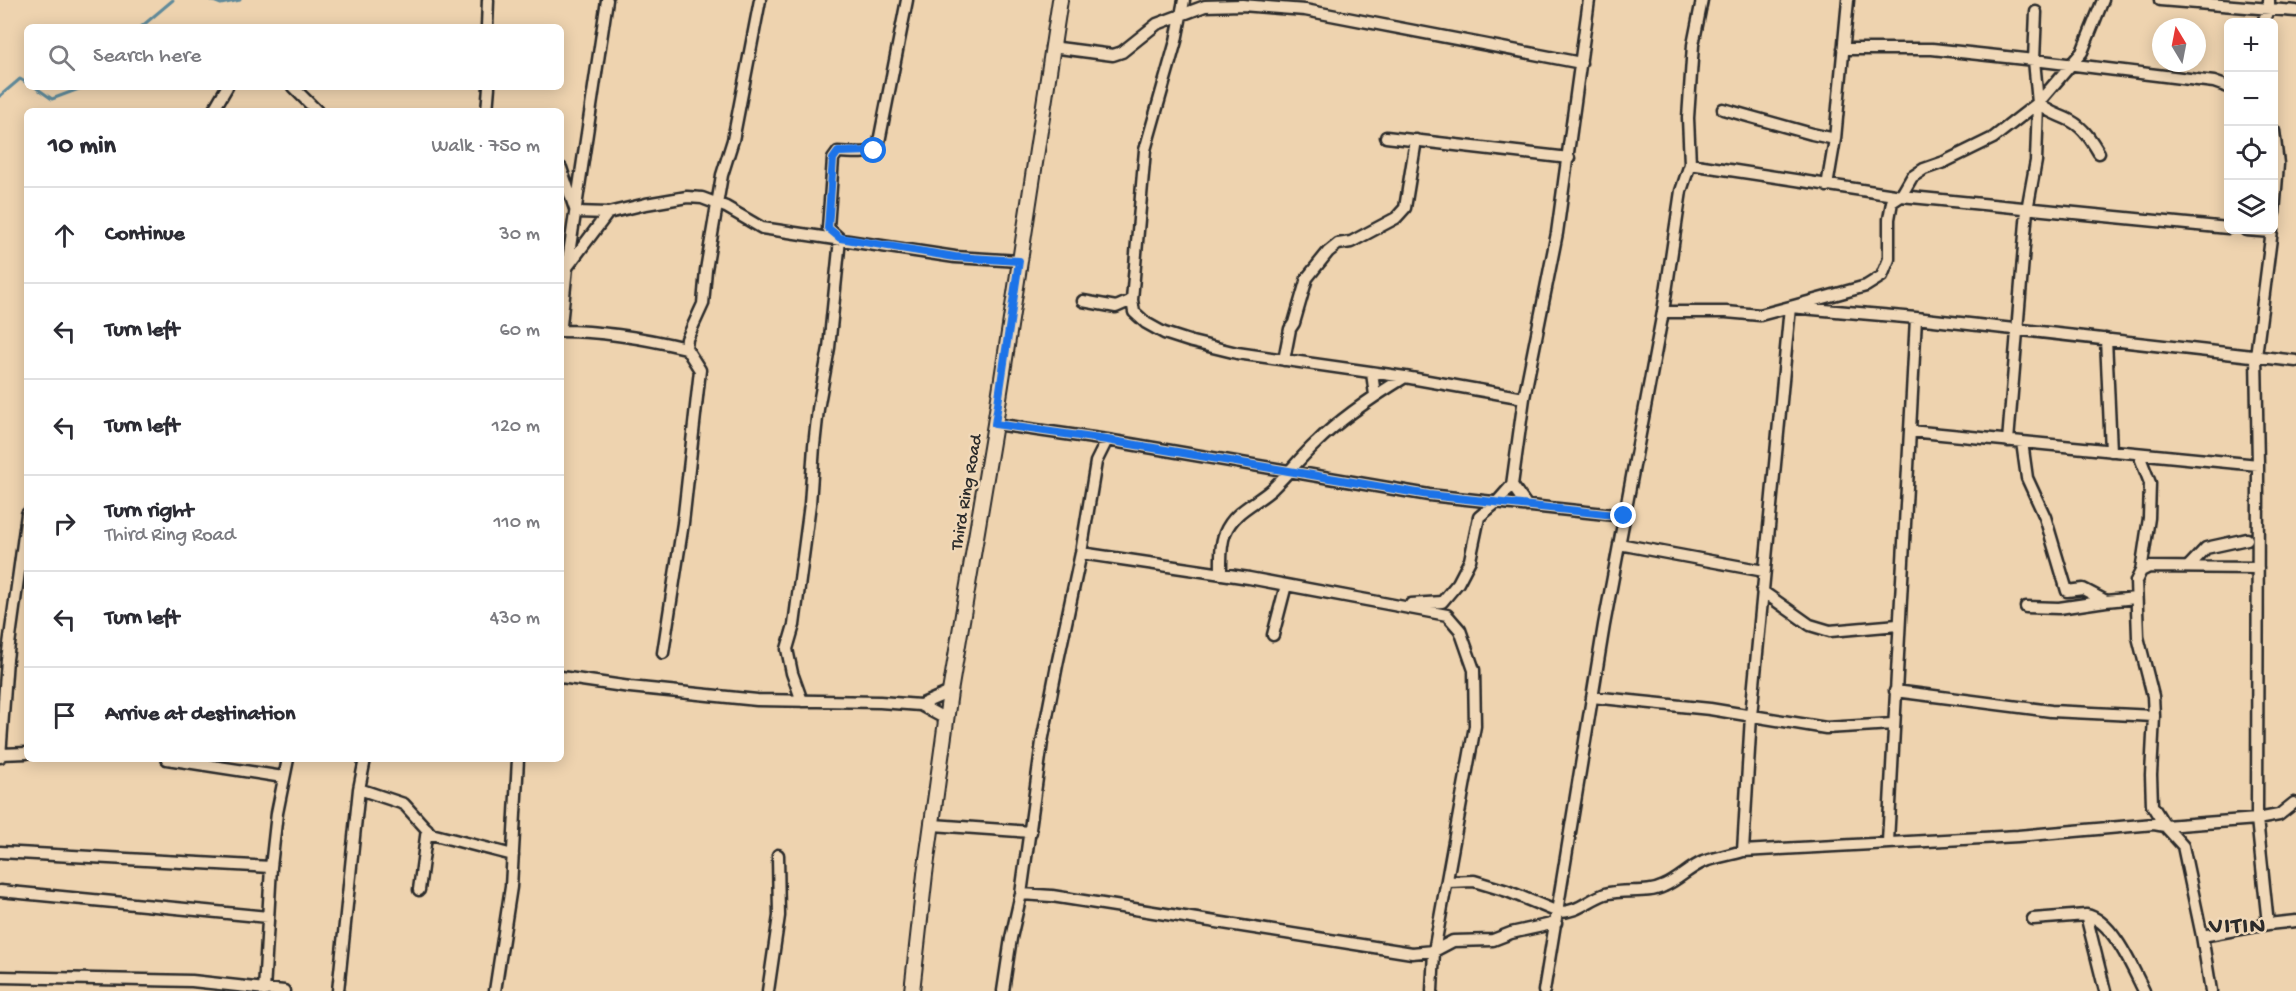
<!DOCTYPE html>
<html lang="en">
<head>
<meta charset="utf-8">
<style>
  body { margin:0; font-family:"Gochi Hand",sans-serif; background:#f7f7f7; color:#2b2b33 }
  .controls { position:absolute; right:18px; top:18px; display:grid; overflow:hidden; border-radius:9px; box-shadow:0 3px 15px #0003 }
  .controls button { width:54px; height:54px; display:grid; place-items:center; padding:0; border:0; border-bottom:2px solid #e1e1e2; background:#fff; color:#2b2b33; font:30px sans-serif }
  .compass { position:absolute; left:2152px; top:18px; width:54px; height:54px; border-radius:50%; background:#fff; box-shadow:0 3px 15px #0003; rotate:350deg }
  .stop { position:absolute; width:18px; height:18px; margin:-14px; border:4px solid #1a73e8; border-radius:50%; background:#fff }
  .stop.end { background:#1a73e8; border-color:#fff; box-shadow:0 2px 6px #0008 }
  .list { margin:0; padding:0; list-style:none }
  h2 { display:flex; justify-content:space-between; align-items:center; height:78px; margin:0; padding:0 24px; font-size:26px }
  h2 small { font-size:20px; font-weight:400; color:#7c7c81 }
  .list li { display:grid; grid-template-columns:39px 1fr auto; gap:18px; align-items:center; box-sizing:border-box; height:96px; padding:0 24px; border-top:2px solid #e1e1e2 }
  .list b { display:block; font-size:22px; white-space:nowrap }
  .list p { margin:0; font-size:20px; white-space:nowrap; color:#7c7c81 }
  .list em { font-size:20px; font-style:normal; color:#7c7c81 }
  .icon { flex:none; width:33px; height:33px; fill:none; stroke:currentColor; stroke-width:2; stroke-linecap:round; stroke-linejoin:round }
  .map { position:relative; flex:none; width:2296px; height:991px; overflow:hidden }
  .search { position:absolute; background:#fff; box-shadow:0 3px 15px #0003; left:24px; top:24px; width:540px; height:66px; display:flex; align-items:center; gap:15px; box-sizing:border-box; padding:0 21px; border-radius:9px; color:#7c7c81; font-size:22px }
  .panel { position:absolute; background:#fff; box-shadow:0 3px 15px #0003; left:24px; top:108px; width:540px; height:654px; border-radius:9px }
  .map>svg:first-child { display:block }
  .lines { fill:none; stroke-linecap:round; stroke-linejoin:round }
  .stream { stroke:#608a9a; stroke-width:3 }
  .minor-casing { stroke:#2b2b2b; stroke-width:15 }
  .tertiary-casing { stroke:#2b2b2b; stroke-width:18 }
  .minor { stroke:#f0d8b8; stroke-width:10 }
  .tertiary { stroke:#f0d8b8; stroke-width:14 }
  .route { stroke:#1a73e8; stroke-width:8 }
  .labels { text-anchor:middle; stroke-width:5; stroke-linejoin:round; paint-order:stroke }
  .street-label { font-size:18px; fill:#2b2b2b; stroke:#f0d8b8 }
  .district-label { font-size:24px; font-weight:bold; letter-spacing:1.5px; fill:#2b2b2b; stroke:#f0d8b8 }
</style>
</head>
<body>
<div class="map">
<svg width="2296" height="991" viewBox="0 0 2296 991">
  <rect width="100%" height="100%" fill="#eed3af"/>
  <filter id="ink" filterUnits="userSpaceOnUse"><feTurbulence type="fractalNoise" baseFrequency=".0167" numOctaves="2"/><feDisplacementMap in="SourceGraphic" scale="12" xChannelSelector="R" yChannelSelector="G"/><feConvolveMatrix kernelMatrix="1 2 1 2 8 2 1 2 1" color-interpolation-filters="sRGB"/></filter>
  <g filter="url(#ink)">
    <g class="lines">
      <path class="stream" d="M 211,0 L 221,4 L 240,0
        M 141,27 L 173,0
        M 35,87 L 52,99 L 84,87
        M 0,96 L 20,79 L 27,83"/>
      <g class="minor-casing">
        <path id="minor" d="M 1184,0 L 1176,41 L 1145,150 L 1132,300 L 1134,312 L 1146,323 L 1164,333 L 1192,342 L 1237,353 L 1405,377 L 1524,398 L 1512,485 L 1497,502 L 1479,517 L 1470,560 L 1458,583 L 1442,602 L 1411,604
          M 2160,0 L 2296,11
          M 2263,22 L 2269,8 L 2269,0
          M 487,27 L 488,0
          M 1051,47 L 1113,55 L 1122,52 L 1157,24 L 1205,6 L 1242,5 L 1305,10 L 1581,63
          M 1843,49 L 1932,49 L 2034,60 L 2214,82 L 2228,87
          M 293,87 L 317,111
          M 2038,103 C 2050,114 2058,114 2071,121 C 2084,128 2092,141 2099,153
          M 1723,109 L 1812,134 L 1835,139
          M 213,111 L 227,87
          M 487,111 L 489,87
          M 2274,131 L 2278,164 L 2274,213
          M 1386,137 L 1569,158
          M 1690,164 L 1901,196 L 2228,228
          M 561,168 L 576,212 L 608,213 L 646,204 L 687,197 L 702,198 L 726,207 L 762,228 L 955,257 L 1019,261
          M 1827,186 L 1835,139 L 1848,0
          M 2246,230 L 2272,232
          M 568,266 L 608,213
          M 1083,301 L 1116,307 L 1132,300
          M 1663,312 L 1726,312 L 1760,315 L 1790,307 L 1916,318 L 2296,361
          M 561,325 L 567,267 L 607,0
          M 561,331 C 604,331 644,338 686,348
          M 2106,339 L 2111,451
          M 1284,360 L 1290,329 L 1294,323 L 1307,278 L 1328,252 L 1338,244 L 1351,242 L 1396,218 L 1405,208 L 1416,140
          M 1372,373 L 1375,395
          M 1524,398 L 1557,233 L 1589,0
          M 995,424 L 1107,440 L 1429,495 L 1624,516
          M 1910,431 L 2258,465
          M 2008,441 L 2027,210 L 2036,161 L 2038,103 L 2034,60 L 2036,12
          M 2022,442 L 2027,478 L 2045,517 L 2067,591 L 2083,589 L 2106,601 L 2136,598
          M 1512,485 L 1527,506
          M 1619,544 L 1764,571
          M 2188,567 L 2206,548 L 2247,539
          M 2258,568 L 2149,567 L 2141,571 L 2136,581 L 2138,637 L 2153,696 L 2154,716 L 2151,775 L 2152,805 L 2165,826 L 2257,819 L 2279,815 L 2294,803
          M 2141,571 L 2149,518 L 2150,483 L 2141,460
          M 1221,574 C 1221,561 1220,545 1225,533 C 1234,511 1255,504 1271,490 C 1287,475 1300,458 1316,443 C 1342,417 1374,396 1405,377
          M 1762,591 L 1810,625 L 1830,631 L 1898,625
          M 2026,607 L 2059,608 L 2106,601
          M 1273,635 L 1286,585
          M 663,653 L 683,523 L 700,370 L 686,348 L 687,339 L 703,304 L 706,270 L 722,175 L 733,140 L 760,0
          M 561,677 L 630,687 L 757,700 L 880,702 L 920,705 L 946,719
          M 1895,691 L 2051,711 L 2154,716
          M 1592,697 L 1710,709 L 1826,728 L 1893,724
          M 802,701 L 792,673 L 787,649 L 794,625 L 810,504 L 814,446 L 818,409 L 829,348 L 840,239 L 828,228 L 833,159 L 838,152 C 850,152 868,156 878,147 L 907,0
          M 920,705 L 950,692
          M 1,754 L 27,753
          M 0,757 L 7,659 L 27,514
          M 167,759 L 283,777
          M 359,789 L 404,804 L 431,834 L 513,855
          M 933,825 L 1031,832
          M 1888,842 L 1916,318
          M 1743,851 L 1751,716 L 1790,307 L 1866,286 L 1882,276 L 1889,259 L 1889,219 L 1892,202 L 1901,196 L 1912,177 L 1924,169 L 1944,162 L 1993,138 L 2038,103 L 2082,52 L 2103,0
          M 0,852 L 271,867
          M 1448,882 L 1474,881 L 1507,891 L 1558,912 C 1577,913 1588,900 1605,894 C 1624,888 1646,895 1664,886 C 1678,880 1689,868 1703,862 C 1716,857 1730,855 1743,851 L 2018,836 L 2154,824 L 2165,826 L 2183,846 L 2202,936 L 2211,991
          M 419,890 L 427,829
          M 0,891 L 268,917
          M 1021,894 L 1052,896 L 1412,953 L 1434,951 L 1475,726 L 1474,670 L 1460,630 L 1447,615 L 1249,578 L 1081,553
          M 2086,915 L 2105,991
          M 2033,919 L 2086,915 C 2112,919 2133,969 2144,991
          M 2268,924 L 2257,819 L 2258,465 L 2256,356 L 2272,230
          M 2202,936 L 2268,924 L 2296,921
          M 0,977 L 192,981 L 284,991
          M 264,991 L 271,867 L 277,813 L 288,759
          M 338,991 L 359,789 L 365,759
          M 495,991 L 511,887 L 518,759
          M 768,991 L 779,916 L 778,855
          M 1003,991 L 1011,938 L 1021,894 L 1042,742 L 1057,665 L 1081,553 L 1096,462 L 1107,440
          M 1432,991 L 1434,951 L 1453,941 L 1493,940 L 1511,933 L 1556,923
          M 1544,991 L 1604,625 L 1663,312 L 1681,191 L 1690,164 L 1688,118 L 1693,45 L 1702,0"/>
      </g>
      <g class="tertiary-casing">
        <path id="tertiary" d="M 912,991 L 925,874 L 950,692 L 995,424 L 1060,0"/>
      </g>
      <use href="#minor" class="minor"/>
      <use href="#tertiary" class="tertiary"/>
    </g>
  </g>
  <g class="lines" filter="url(#ink)">
    <path class="route" d="M 874,151 L 838,152 L 833,159 L 828,228 L 840,238 L 955,257 L 1019,261 L 995,424 L 1107,440 L 1429,495 L 1624,516"/>
  </g>
  <g class="labels">
    <g class="street-label">
      <text transform="translate(965 492) rotate(-80)" y="6">Third Ring Road</text>
    </g>
    <g class="district-label">
      <text x="2238" y="932">VITIN</text>
    </g>
  </g>
</svg>
<div class="controls">
<button>+</button>
<button>−</button>
<button><svg class="icon" aria-label="locate" viewBox="0 0 24 24"><circle cx="12" cy="12" r="6"/><path d="M12 2v4M12 18v4M2 12h4M18 12h4"/></svg></button>
<button><svg class="icon" aria-label="layers" viewBox="0 0 24 24"><path d="M12 4l9 5-9 5-9-5zM3 14l9 5 9-5"/></svg></button>
</div>
<svg class="compass" viewBox="-18 -18 36 36"><path d="M0-13l5 13h-10z" fill="#e53935"/><path d="M0 13l5-13h-10z" fill="#7c7c81"/></svg>
<div class="stop" style="left:874px;top:151px"></div>
<div class="stop end" style="left:1624px;top:516px"></div>
<div class="search"><svg class="icon" aria-label="search" viewBox="0 0 24 24"><circle cx="10" cy="10" r="6"/><path d="M15 15l6 6"/></svg>Search here</div>
<section class="panel">
<h2>10 min<small>Walk · 750 m</small></h2>
<ul class="list">
<li><svg class="icon" aria-label="ahead" viewBox="0 0 24 24"><path d="M12 20V5M6 11l6-6 6 6"/></svg><div><b>Continue</b></div><em>30 m</em></li>
<li><svg class="icon" aria-label="left" viewBox="0 0 24 24"><path d="M17 20v-9H6M10 6l-5 5 5 5"/></svg><div><b>Turn left</b></div><em>60 m</em></li>
<li><svg class="icon" aria-label="left" viewBox="0 0 24 24"><path d="M17 20v-9H6M10 6l-5 5 5 5"/></svg><div><b>Turn left</b></div><em>120 m</em></li>
<li><svg class="icon" aria-label="right" viewBox="0 0 24 24"><path d="M7 20v-9h11M14 6l5 5-5 5"/></svg><div><b>Turn right</b><p>Third Ring Road</p></div><em>110 m</em></li>
<li><svg class="icon" aria-label="left" viewBox="0 0 24 24"><path d="M17 20v-9H6M10 6l-5 5 5 5"/></svg><div><b>Turn left</b></div><em>430 m</em></li>
<li><svg class="icon" aria-label="arrive" viewBox="0 0 24 24"><path d="M6 21V4h12l-3 4 3 4H6"/></svg><div><b>Arrive at destination</b></div></li>
</ul>
</section>
</div>
</body>
</html>
